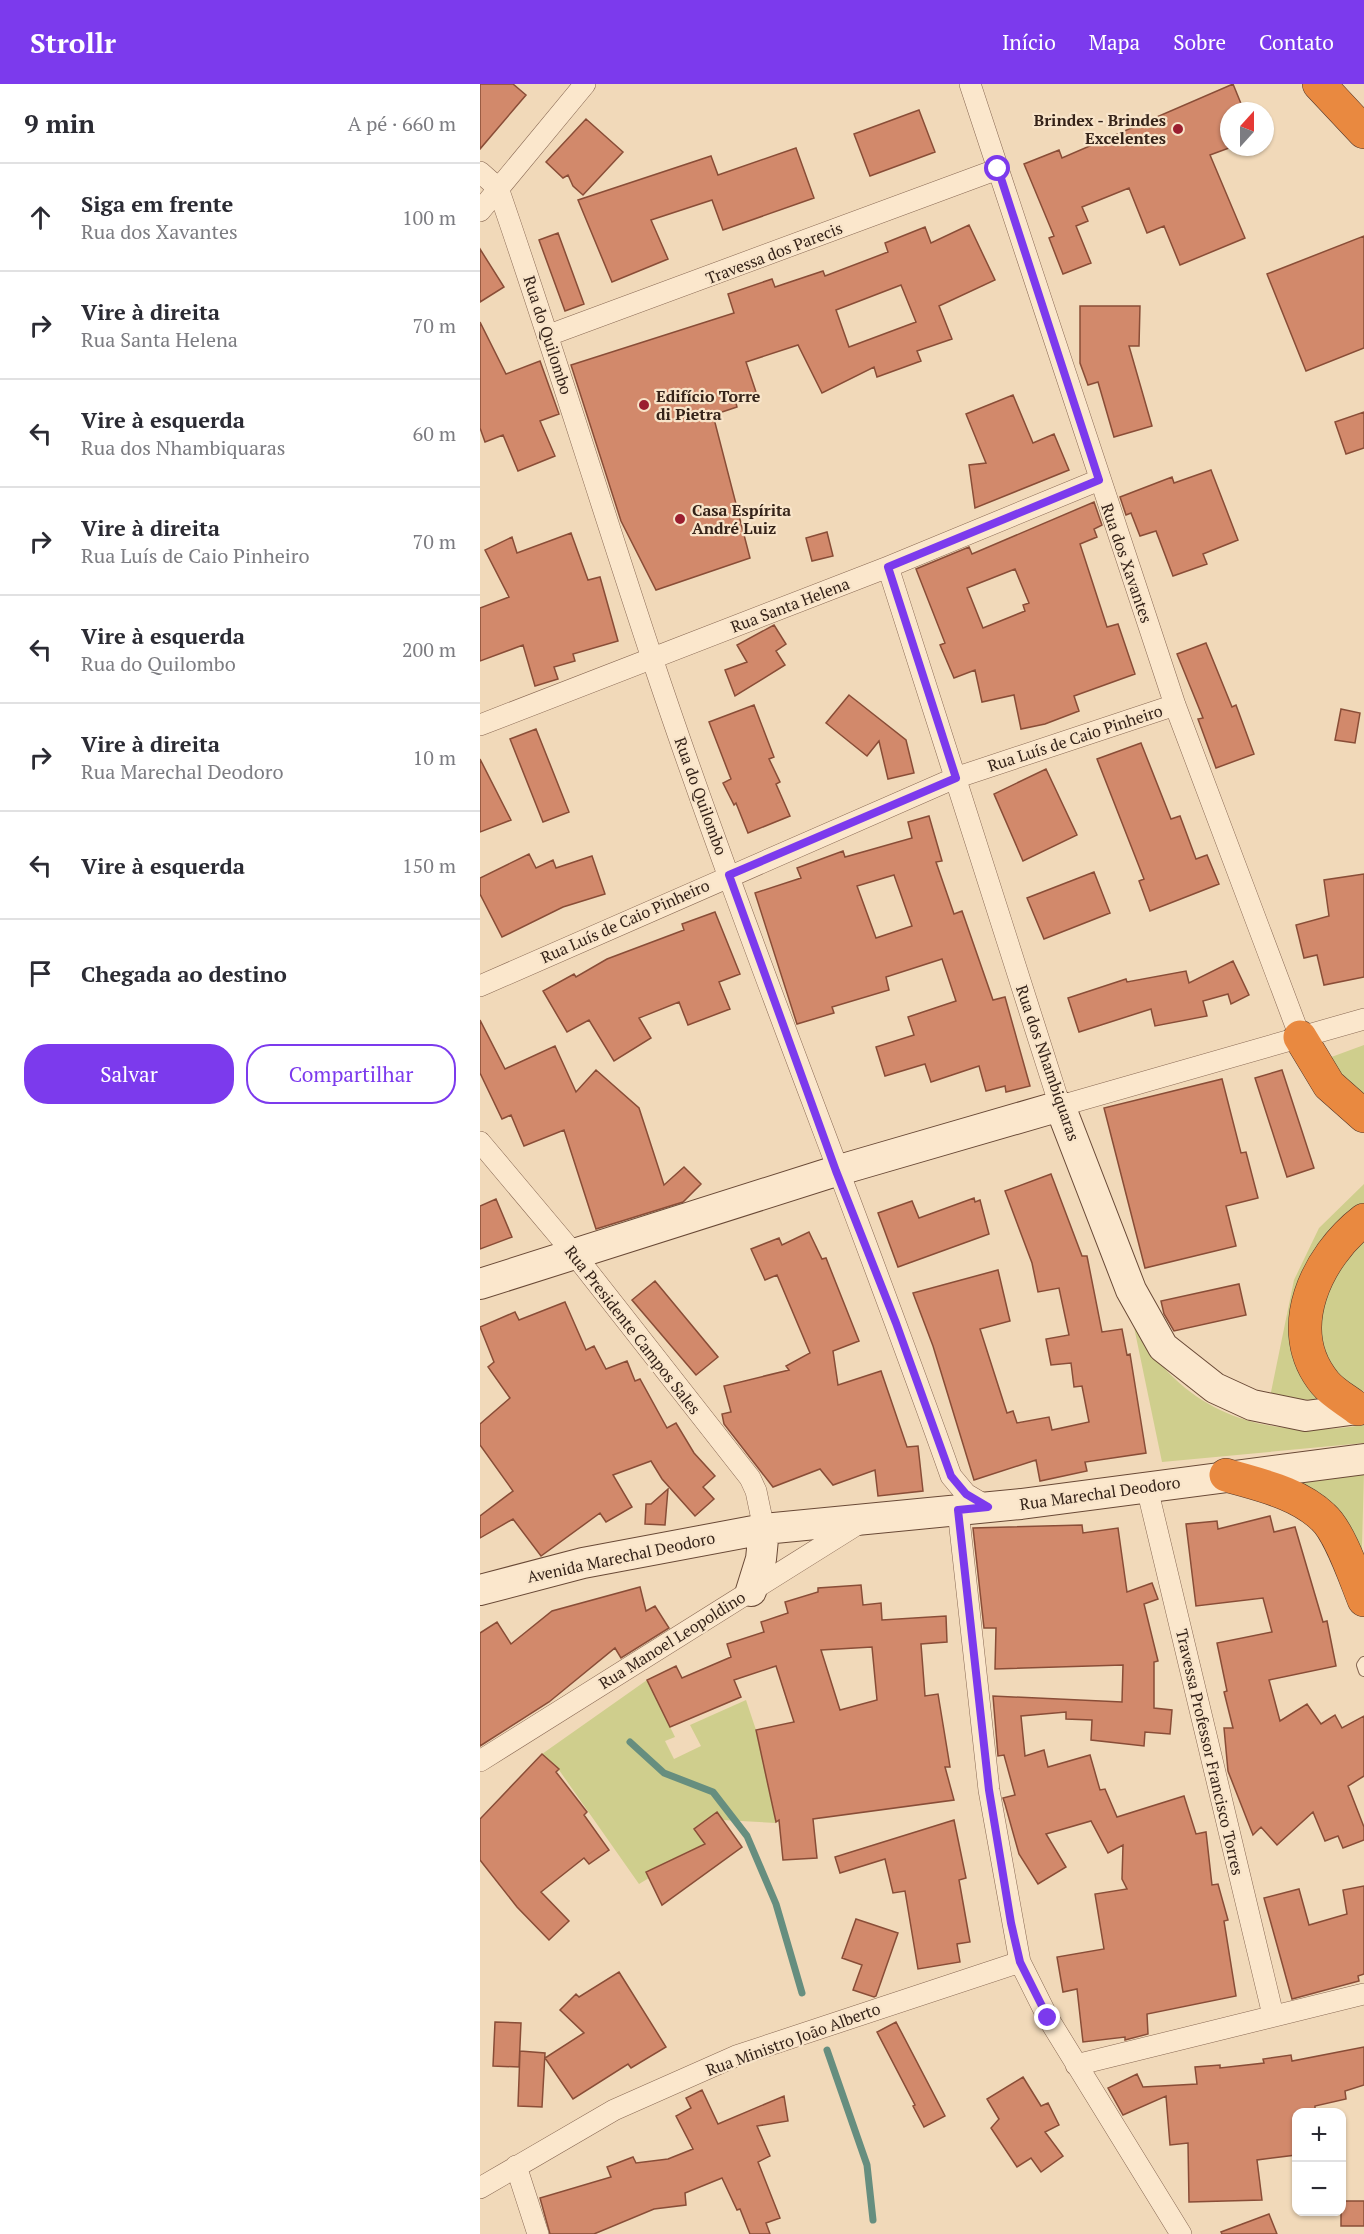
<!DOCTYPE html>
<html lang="pt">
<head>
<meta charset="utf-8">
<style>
  body { margin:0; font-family:"PT Serif",serif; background:#f2f2f3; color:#2b2b33 }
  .controls { position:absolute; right:18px; bottom:18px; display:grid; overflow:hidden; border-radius:12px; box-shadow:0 2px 4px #0004 }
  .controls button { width:54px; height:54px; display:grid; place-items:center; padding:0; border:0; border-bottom:2px solid #e1e1e2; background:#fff; color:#2b2b33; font:30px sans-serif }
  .compass { position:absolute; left:740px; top:18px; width:54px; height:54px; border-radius:50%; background:#fff; box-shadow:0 2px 4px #0004; rotate:21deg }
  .stop { position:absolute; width:18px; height:18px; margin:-14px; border:4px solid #7c3aed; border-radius:50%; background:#fff }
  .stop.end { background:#7c3aed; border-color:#fff; box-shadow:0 2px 6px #0008 }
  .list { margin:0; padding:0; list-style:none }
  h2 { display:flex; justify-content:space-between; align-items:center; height:78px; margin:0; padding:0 24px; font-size:26px }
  h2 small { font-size:20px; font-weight:400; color:#7c7c81 }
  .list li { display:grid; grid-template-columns:39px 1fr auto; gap:18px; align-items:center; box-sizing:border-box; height:108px; padding:0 24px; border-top:2px solid #e1e1e2 }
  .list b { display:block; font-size:22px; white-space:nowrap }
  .list p { margin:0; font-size:20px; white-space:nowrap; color:#7c7c81 }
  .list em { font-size:20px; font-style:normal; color:#7c7c81 }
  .actions { display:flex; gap:12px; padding:18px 24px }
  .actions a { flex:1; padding:14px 0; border:2px solid #7c3aed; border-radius:24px; text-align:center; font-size:21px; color:#7c3aed }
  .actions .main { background:#7c3aed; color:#fff }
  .icon { flex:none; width:33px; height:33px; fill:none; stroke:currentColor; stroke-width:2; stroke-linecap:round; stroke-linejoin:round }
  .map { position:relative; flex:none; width:884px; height:2150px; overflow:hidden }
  header { display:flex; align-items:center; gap:36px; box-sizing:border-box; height:84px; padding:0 30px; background:#7c3aed; color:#fff }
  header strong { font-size:28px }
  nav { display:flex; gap:33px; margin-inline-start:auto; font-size:21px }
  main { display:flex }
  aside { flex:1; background:#fff }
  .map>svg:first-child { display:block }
  .green { fill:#cfce8d }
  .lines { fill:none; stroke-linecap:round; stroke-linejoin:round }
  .stream { stroke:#668e7f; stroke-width:7 }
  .building { fill:#d2896b; stroke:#894d37; stroke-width:1.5; fill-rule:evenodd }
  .lane-casing { stroke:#886853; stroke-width:12 }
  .street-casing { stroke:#886853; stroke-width:22 }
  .secondary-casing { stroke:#694936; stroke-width:32 }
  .highway-casing { stroke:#553728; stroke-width:34 }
  .lane { stroke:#fbe7cc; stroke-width:10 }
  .street { stroke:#fbe7cc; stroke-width:21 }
  .secondary { stroke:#fbe7cc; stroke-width:30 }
  .highway { stroke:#e98940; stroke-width:33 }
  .route { stroke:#7c3aed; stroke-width:8 }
  .poi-dot { fill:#9b1e2f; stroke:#f8e4c9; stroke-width:2 }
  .labels { text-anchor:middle; stroke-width:4.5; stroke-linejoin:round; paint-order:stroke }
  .poi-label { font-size:16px; font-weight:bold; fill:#352319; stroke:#f8e4c9; text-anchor:start }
  .street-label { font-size:16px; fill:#352319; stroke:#f8e4c9 }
</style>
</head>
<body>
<header>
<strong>Strollr</strong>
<nav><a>Início</a><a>Mapa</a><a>Sobre</a><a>Contato</a></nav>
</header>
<main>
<aside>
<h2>9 min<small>A pé · 660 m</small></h2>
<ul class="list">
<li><svg class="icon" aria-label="ahead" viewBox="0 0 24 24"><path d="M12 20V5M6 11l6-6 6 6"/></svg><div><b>Siga em frente</b><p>Rua dos Xavantes</p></div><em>100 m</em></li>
<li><svg class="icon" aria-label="right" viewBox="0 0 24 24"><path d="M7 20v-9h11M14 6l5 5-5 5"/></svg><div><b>Vire à direita</b><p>Rua Santa Helena</p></div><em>70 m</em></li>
<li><svg class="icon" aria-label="left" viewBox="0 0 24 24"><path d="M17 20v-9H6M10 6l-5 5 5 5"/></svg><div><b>Vire à esquerda</b><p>Rua dos Nhambiquaras</p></div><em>60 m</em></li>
<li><svg class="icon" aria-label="right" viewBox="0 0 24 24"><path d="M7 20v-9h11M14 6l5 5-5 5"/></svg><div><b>Vire à direita</b><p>Rua Luís de Caio Pinheiro</p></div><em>70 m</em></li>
<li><svg class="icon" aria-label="left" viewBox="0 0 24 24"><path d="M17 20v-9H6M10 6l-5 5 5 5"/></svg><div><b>Vire à esquerda</b><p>Rua do Quilombo</p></div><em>200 m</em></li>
<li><svg class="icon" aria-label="right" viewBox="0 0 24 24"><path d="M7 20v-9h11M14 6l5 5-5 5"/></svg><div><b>Vire à direita</b><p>Rua Marechal Deodoro</p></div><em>10 m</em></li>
<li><svg class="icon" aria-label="left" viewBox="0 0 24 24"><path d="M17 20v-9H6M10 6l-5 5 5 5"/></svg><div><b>Vire à esquerda</b></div><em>150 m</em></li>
<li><svg class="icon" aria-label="arrive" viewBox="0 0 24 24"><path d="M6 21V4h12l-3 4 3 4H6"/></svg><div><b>Chegada ao destino</b></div></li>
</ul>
<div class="actions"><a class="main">Salvar</a><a>Compartilhar</a></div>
</aside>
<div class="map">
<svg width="884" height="2150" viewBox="0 0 884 2150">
  <rect width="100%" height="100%" fill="#f1d9b9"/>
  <path class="green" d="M 884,961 L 884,1024 L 846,975 Z
    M 884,1100 L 884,1123 L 827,1195 L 845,1317 L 790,1313 L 814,1196 L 839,1144 Z
    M 884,1154 L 884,1307 C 833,1299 832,1224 853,1189 C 862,1177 874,1165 884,1154 Z
    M 654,1243 C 666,1260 678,1279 694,1294 C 746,1344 816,1352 884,1341 L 884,1359 L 682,1378 Z
    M 884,1387 L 882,1462 L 884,1502 L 796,1396 Z
    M 167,1596 L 195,1653 L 185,1657 L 194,1675 L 221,1662 L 210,1641 L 266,1616 L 276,1646 L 296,1739 L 242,1736 L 237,1729 L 215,1745 L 240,1779 L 222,1792 L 209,1767 L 167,1788 L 169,1794 L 159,1800 L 79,1686 L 62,1670 Z"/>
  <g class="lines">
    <path class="stream" d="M 150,1658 L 184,1689 L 233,1708 L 267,1752 L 296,1820 L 322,1909
      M 347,1966 L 387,2081 L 393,2136"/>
  </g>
  <path class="building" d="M 0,0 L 33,0 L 46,11 L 0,65 Z
    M 753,0 L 764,27 L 749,27 L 749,64 L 730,71 L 765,154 L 700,181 L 684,142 L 667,149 L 649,104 L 602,123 L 608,137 L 596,142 L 611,179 L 583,190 L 569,154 L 574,152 L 544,80 L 579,66 L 582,74 Z
    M 439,26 L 455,68 L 390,92 L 374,50 Z
    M 106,35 L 143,68 L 103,111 L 93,102 L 88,91 L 83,94 L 66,78 Z
    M 316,64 L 334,114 L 243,146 L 232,116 L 171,136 L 188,175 L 132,198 L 98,116 L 231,72 L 238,91 Z
    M 489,141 L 515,196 L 459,222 L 472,255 L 437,267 L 441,277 L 397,293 L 394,283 L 342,309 L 318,261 L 266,278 L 276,308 L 255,315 L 257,323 L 233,331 L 270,474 L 176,506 L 141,437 L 91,281 L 254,229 L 248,210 L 292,195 L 295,203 L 343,187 L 345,192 L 408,168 L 405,159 L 445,143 L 451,159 ZM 421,201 L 436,238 L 369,263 L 356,226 Z
    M 78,149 L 104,220 L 85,227 L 59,156 Z
    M 884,152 L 884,264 L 826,287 L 787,190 Z
    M 0,165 L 24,203 L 0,218 Z
    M 600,222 L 660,222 L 659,262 L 649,262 L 672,342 L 634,353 L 618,298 L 608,301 L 600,279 Z
    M 0,238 L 26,290 L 60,277 L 79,330 L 60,337 L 75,372 L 38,387 L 23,351 L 5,358 L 0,344 Z
    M 533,311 L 553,359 L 574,350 L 589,386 L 495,424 L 489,381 L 506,379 L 486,330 Z
    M 884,328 L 884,364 L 866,370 L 855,338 Z
    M 731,386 L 758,456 L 723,470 L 727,480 L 693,492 L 676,447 L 660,452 L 651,429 L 646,431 L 640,413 L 692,393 L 694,399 Z
    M 614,418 L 622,441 L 614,445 L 617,453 L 600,460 L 627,543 L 638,540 L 655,590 L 594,612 L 599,627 L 565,640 L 541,645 L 534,611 L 502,618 L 495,586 L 474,594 L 460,561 L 465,559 L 436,485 L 489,463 L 492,470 ZM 535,485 L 549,519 L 543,521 L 545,527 L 503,544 L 487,504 Z
    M 347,448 L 353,472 L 332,477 L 326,454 Z
    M 91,449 L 108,496 L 120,493 L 138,557 L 93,570 L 95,577 L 74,583 L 78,595 L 55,602 L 43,561 L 0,577 L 0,524 L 29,513 L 5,466 L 32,453 L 37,469 Z
    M 294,541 L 306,560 L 296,567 L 305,581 L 255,612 L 245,586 L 267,578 L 257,561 Z
    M 726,559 L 752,623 L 756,621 L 774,670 L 736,684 L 718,635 L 723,634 L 697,570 Z
    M 369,611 L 426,656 L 434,689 L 408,695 L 399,657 L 387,672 L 346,639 Z
    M 274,621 L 294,673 L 289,675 L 300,698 L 296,700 L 310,732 L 268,749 L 256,719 L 254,721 L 243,699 L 251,695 L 229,638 Z
    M 861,625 L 880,629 L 875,659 L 855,656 Z
    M 56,645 L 89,728 L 63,738 L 30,655 Z
    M 661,659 L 691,735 L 700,732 L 716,775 L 727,771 L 739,800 L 670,827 L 659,797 L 664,795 L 617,675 Z
    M 0,675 L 31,736 L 0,748 Z
    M 566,685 L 597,751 L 543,777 L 514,710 Z
    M 449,732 L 462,777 L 456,778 L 474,830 L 482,827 L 513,916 L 525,913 L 550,1002 L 526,1008 L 525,1002 L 506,1007 L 499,982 L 451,998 L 445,980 L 405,992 L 396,963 L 434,951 L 428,933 L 476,917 L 462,875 L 406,893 L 409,906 L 352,923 L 354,929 L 317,940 L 316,937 L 275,809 L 321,794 L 317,784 L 363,767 L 365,773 L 432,754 L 428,738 ZM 414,791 L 432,842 L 396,854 L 377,802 Z
    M 49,770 L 56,784 L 73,776 L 76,784 L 112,772 L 125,810 L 83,823 L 22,853 L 0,810 L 0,794 Z
    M 614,788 L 630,829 L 564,855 L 547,814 Z
    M 884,790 L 884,893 L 844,901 L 837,871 L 824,874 L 816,841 L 849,832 L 844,796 Z
    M 235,828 L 260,890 L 239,898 L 250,925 L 208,941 L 199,918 L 159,934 L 171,954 L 134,977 L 109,936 L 87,948 L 63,907 L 94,890 L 96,893 L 127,875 L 204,846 L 202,840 Z
    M 753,877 L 769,911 L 751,920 L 748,910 L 723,917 L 727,932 L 675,942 L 671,925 L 599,948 L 588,914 L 646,895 L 647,898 L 706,887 L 709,899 Z
    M 0,936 L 25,985 L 75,962 L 96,1008 L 116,986 L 159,1024 L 184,1101 L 204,1083 L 221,1100 L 203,1118 L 116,1145 L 84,1046 L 44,1062 L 31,1031 L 22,1035 L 0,989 Z
    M 802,986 L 834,1084 L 807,1093 L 775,994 Z
    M 742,995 L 761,1069 L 766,1068 L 778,1114 L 746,1122 L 756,1162 L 665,1184 L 624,1024 Z
    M 571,1090 L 602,1172 L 607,1172 L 622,1248 L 642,1245 L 647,1271 L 650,1270 L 666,1369 L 605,1378 L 607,1387 L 560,1397 L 556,1376 L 494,1396 L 453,1262 L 433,1209 L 518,1186 L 530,1237 L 500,1245 L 527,1329 L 533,1327 L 537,1339 L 569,1333 L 572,1346 L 609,1338 L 602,1302 L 594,1303 L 591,1279 L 571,1281 L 566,1255 L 589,1251 L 579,1204 L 558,1208 L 552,1179 L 525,1107 Z
    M 494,1114 L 495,1118 L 500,1116 L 509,1150 L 418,1183 L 398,1129 L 432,1117 L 439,1134 Z
    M 16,1115 L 32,1153 L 0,1165 L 0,1122 Z
    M 329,1148 L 342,1175 L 346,1174 L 379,1257 L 353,1267 L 358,1301 L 401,1287 L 427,1363 L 438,1362 L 443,1407 L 398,1412 L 395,1386 L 353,1401 L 340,1385 L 293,1403 L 244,1340 L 242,1330 L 251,1328 L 244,1302 L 309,1286 L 306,1282 L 330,1269 L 297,1191 L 285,1196 L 271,1165 L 299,1154 L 302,1161 Z
    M 175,1197 L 238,1273 L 216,1291 L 152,1216 Z
    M 759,1200 L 766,1231 L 694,1247 L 684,1230 L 681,1217 Z
    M 85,1218 L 106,1266 L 114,1262 L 126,1285 L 147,1277 L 155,1297 L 160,1295 L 187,1344 L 196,1339 L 214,1369 L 235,1392 L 223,1403 L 234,1415 L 215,1432 L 182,1395 L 171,1377 L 133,1391 L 152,1423 L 126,1438 L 120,1429 L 61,1472 L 33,1435 L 0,1454 L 0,1432 L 33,1407 L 0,1361 L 0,1340 L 30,1314 L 8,1283 L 14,1278 L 0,1243 L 35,1228 L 39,1236 Z
    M 188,1405 L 185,1441 L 165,1440 L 166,1420 L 171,1420 Z
    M 790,1432 L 794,1448 L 815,1443 L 843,1538 L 847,1537 L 856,1582 L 789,1596 L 800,1637 L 827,1620 L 841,1640 L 855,1631 L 862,1644 L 884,1632 L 884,1692 L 868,1702 L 884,1743 L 884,1756 L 863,1764 L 858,1752 L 845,1757 L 833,1728 L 797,1761 L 781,1743 L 773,1751 L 748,1687 L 744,1644 L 753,1644 L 744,1608 L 747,1607 L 737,1559 L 792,1548 L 783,1514 L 716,1522 L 706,1440 L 737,1437 L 738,1445 Z
    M 602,1441 L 603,1449 L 638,1444 L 647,1508 L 672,1499 L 678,1515 L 664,1520 L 678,1577 L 674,1578 L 674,1624 L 692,1626 L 690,1650 L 665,1648 L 664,1662 L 611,1656 L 612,1636 L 586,1635 L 586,1628 L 541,1632 L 545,1672 L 564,1666 L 568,1683 L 610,1671 L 620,1706 L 625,1705 L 637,1733 L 704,1712 L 716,1750 L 726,1748 L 732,1801 L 738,1800 L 748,1836 L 744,1837 L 756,1912 L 667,1930 L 668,1950 L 645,1956 L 645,1953 L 603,1958 L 597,1905 L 583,1908 L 577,1873 L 624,1865 L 615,1810 L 647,1805 L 642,1795 L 643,1761 L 628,1769 L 611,1737 L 566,1750 L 586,1783 L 558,1800 L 539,1770 L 525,1720 L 523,1714 L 535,1711 L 524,1671 L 518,1672 L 513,1612 L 642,1618 L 643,1581 L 515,1585 L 516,1544 L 504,1544 L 493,1444 Z
    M 381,1501 L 383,1521 L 401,1519 L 402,1536 L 466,1532 L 467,1558 L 441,1560 L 445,1612 L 458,1610 L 470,1683 L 465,1683 L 474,1716 L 333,1735 L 337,1774 L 303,1776 L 299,1736 L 296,1738 L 276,1646 L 314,1638 L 296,1582 L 254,1596 L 261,1613 L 190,1643 L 167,1596 L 196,1582 L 202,1594 L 251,1573 L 247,1560 L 284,1548 L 281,1538 L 308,1529 L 305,1518 L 338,1508 L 338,1504 ZM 392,1563 L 397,1616 L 360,1626 L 341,1566 Z
    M 160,1503 L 166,1527 L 175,1522 L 189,1544 L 141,1574 L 135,1564 L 69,1618 L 0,1662 L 0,1549 L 17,1538 L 31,1560 L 72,1527 Z
    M 62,1670 L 79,1685 L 76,1688 L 107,1728 L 104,1731 L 129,1766 L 109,1780 L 104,1774 L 61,1808 L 89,1837 L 69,1856 L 37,1823 L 0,1776 L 0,1735 Z
    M 237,1728 L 262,1763 L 182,1821 L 166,1788 L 225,1760 L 214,1745 Z
    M 474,1736 L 486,1794 L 479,1796 L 490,1858 L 477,1860 L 480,1878 L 438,1885 L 425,1807 L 413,1809 L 405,1775 L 360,1789 L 355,1773 Z
    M 884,1802 L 884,1890 L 878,1892 L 879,1897 L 812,1915 L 784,1814 L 819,1805 L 829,1841 L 867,1830 L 863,1806 Z
    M 376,1835 L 418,1849 L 396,1912 L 394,1913 L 373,1906 L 382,1881 L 362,1874 Z
    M 139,1888 L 186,1963 L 151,1984 L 148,1980 L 93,2015 L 65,1974 L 104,1949 L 80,1926 L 96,1910 L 99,1913 Z
    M 15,1938 L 41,1939 L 39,1983 L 13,1982 Z
    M 416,1938 L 465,2032 L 444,2043 L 433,2022 L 435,2021 L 397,1948 Z
    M 884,1963 L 884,2001 L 865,2007 L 866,2015 L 835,2022 L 835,2028 L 816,2028 L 816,2071 L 777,2076 L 782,2116 L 709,2118 L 708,2059 L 690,2061 L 686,2012 L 643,2031 L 628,2004 L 657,1990 L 663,2003 L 717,2000 L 715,1983 L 740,1981 L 740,1984 L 784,1979 L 783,1975 L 811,1971 L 812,1977 Z
    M 40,1967 L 65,1969 L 62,2023 L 38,2022 Z
    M 543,1993 L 561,2022 L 568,2019 L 579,2041 L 565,2048 L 583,2072 L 561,2088 L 551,2074 L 537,2083 L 511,2044 L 519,2035 L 507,2015 Z
    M 222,2006 L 238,2040 L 304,2012 L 308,2037 L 277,2042 L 290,2072 L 278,2078 L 300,2134 L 286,2139 L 290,2150 L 270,2150 L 260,2125 L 257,2126 L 242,2094 L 205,2109 L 206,2121 L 174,2125 L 114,2150 L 70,2150 L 60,2114 L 131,2093 L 127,2083 L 153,2073 L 156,2079 L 188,2075 L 213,2065 L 196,2032 L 211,2024 L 206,2014 Z
    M 861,2117 L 884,2117 L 884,2142 L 861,2142 Z
    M 789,2130 L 797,2150 L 742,2150 L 741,2148 Z"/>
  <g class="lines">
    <g class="lane-casing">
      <path id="lane" d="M 884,1578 L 882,1581 L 884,1587"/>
    </g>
    <g class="street-casing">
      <path id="street" d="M 490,0 L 695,621 L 820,953
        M 0,88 L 18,104 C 72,260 120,418 172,574 C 264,849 374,1118 471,1392 L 486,1410 L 508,1423
        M 0,127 L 105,0
        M 69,251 L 518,85
        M 408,483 L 580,1022 L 884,935
        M 0,641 L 408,483 L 619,396
        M 0,902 L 475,694 L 695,621
        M 0,1058 L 95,1171 L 270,1394 L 276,1407 L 284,1445
        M 667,1404 L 793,1931
        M 478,1426 L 509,1706 L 540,1878 L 568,1934 L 701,2150
        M 0,1677 L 381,1438
        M 596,1981 L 884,1910
        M 36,2082 L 58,2150
        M 0,2104 L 134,2026 L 256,1972 L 540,1878"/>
    </g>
    <g class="secondary-casing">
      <path id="secondary" d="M 0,1200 L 356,1087 L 580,1022 L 651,1206 L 683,1263 L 735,1304 L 772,1321 L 826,1332 L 878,1325
        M 0,1506 L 103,1479 L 284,1445 L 541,1420 L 884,1375
        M 271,1507 L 281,1475 L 284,1445"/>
    </g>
    <g class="highway-casing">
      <path id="highway" d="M 839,0 L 884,48
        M 820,953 L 849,1001 L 884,1032
        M 878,1325 C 868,1317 853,1309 845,1299 C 801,1246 837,1172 884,1136
        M 746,1391 C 779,1401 817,1408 843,1433 C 860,1448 875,1494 884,1516"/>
    </g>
    <use href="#lane" class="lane"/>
    <use href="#street" class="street"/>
    <use href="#secondary" class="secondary"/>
    <use href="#highway" class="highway"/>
  </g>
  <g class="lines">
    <path class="route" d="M 518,85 L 619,396 L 408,483 L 476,694 L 249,791 L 356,1087 L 416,1239 L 471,1392 L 486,1410 L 508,1423 L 478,1426 L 509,1706 L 531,1839 L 540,1878 L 568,1934"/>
  </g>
  <g class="poi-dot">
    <circle cx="698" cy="45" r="6"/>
    <circle cx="164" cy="321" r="6"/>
    <circle cx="200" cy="435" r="6"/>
  </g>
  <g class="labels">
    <g class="poi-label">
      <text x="686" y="42" text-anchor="end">Brindex - Brindes<tspan x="686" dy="18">Excelentes</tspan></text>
      <text x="176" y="318">Edifício Torre<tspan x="176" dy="18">di Pietra</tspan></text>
      <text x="212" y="432">Casa Espírita<tspan x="212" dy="18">André Luiz</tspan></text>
    </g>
    <g class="street-label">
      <text transform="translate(294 169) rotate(-21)" y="6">Travessa dos Parecis</text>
      <text transform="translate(68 251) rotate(72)" y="6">Rua do Quilombo</text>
      <text transform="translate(647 479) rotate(71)" y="6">Rua dos Xavantes</text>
      <text transform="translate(310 521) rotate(-21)" y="6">Rua Santa Helena</text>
      <text transform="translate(595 654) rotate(-18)" y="6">Rua Luís de Caio Pinheiro</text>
      <text transform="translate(221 712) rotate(70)" y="6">Rua do Quilombo</text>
      <text transform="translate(145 837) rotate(-24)" y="6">Rua Luís de Caio Pinheiro</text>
      <text transform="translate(568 979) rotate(71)" y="6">Rua dos Nhambiquaras</text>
      <text transform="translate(153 1246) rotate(52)" y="6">Rua Presidente Campos Sales</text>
      <text transform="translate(620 1409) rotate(-8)" y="6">Rua Marechal Deodoro</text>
      <text transform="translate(141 1473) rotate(-12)" y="6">Avenida Marechal Deodoro</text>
      <text transform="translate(192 1556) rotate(-32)" y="6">Rua Manoel Leopoldino</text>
      <text transform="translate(730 1668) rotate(77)" y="6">Travessa Professor Francisco Torres</text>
      <text transform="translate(313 1955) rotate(-20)" y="6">Rua Ministro João Alberto</text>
    </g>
  </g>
</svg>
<div class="controls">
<button>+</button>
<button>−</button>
</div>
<svg class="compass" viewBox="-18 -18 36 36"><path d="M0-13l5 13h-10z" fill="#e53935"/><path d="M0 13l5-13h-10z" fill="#7c7c81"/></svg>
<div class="stop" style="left:518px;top:85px"></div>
<div class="stop end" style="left:568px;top:1934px"></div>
</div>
</main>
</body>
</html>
